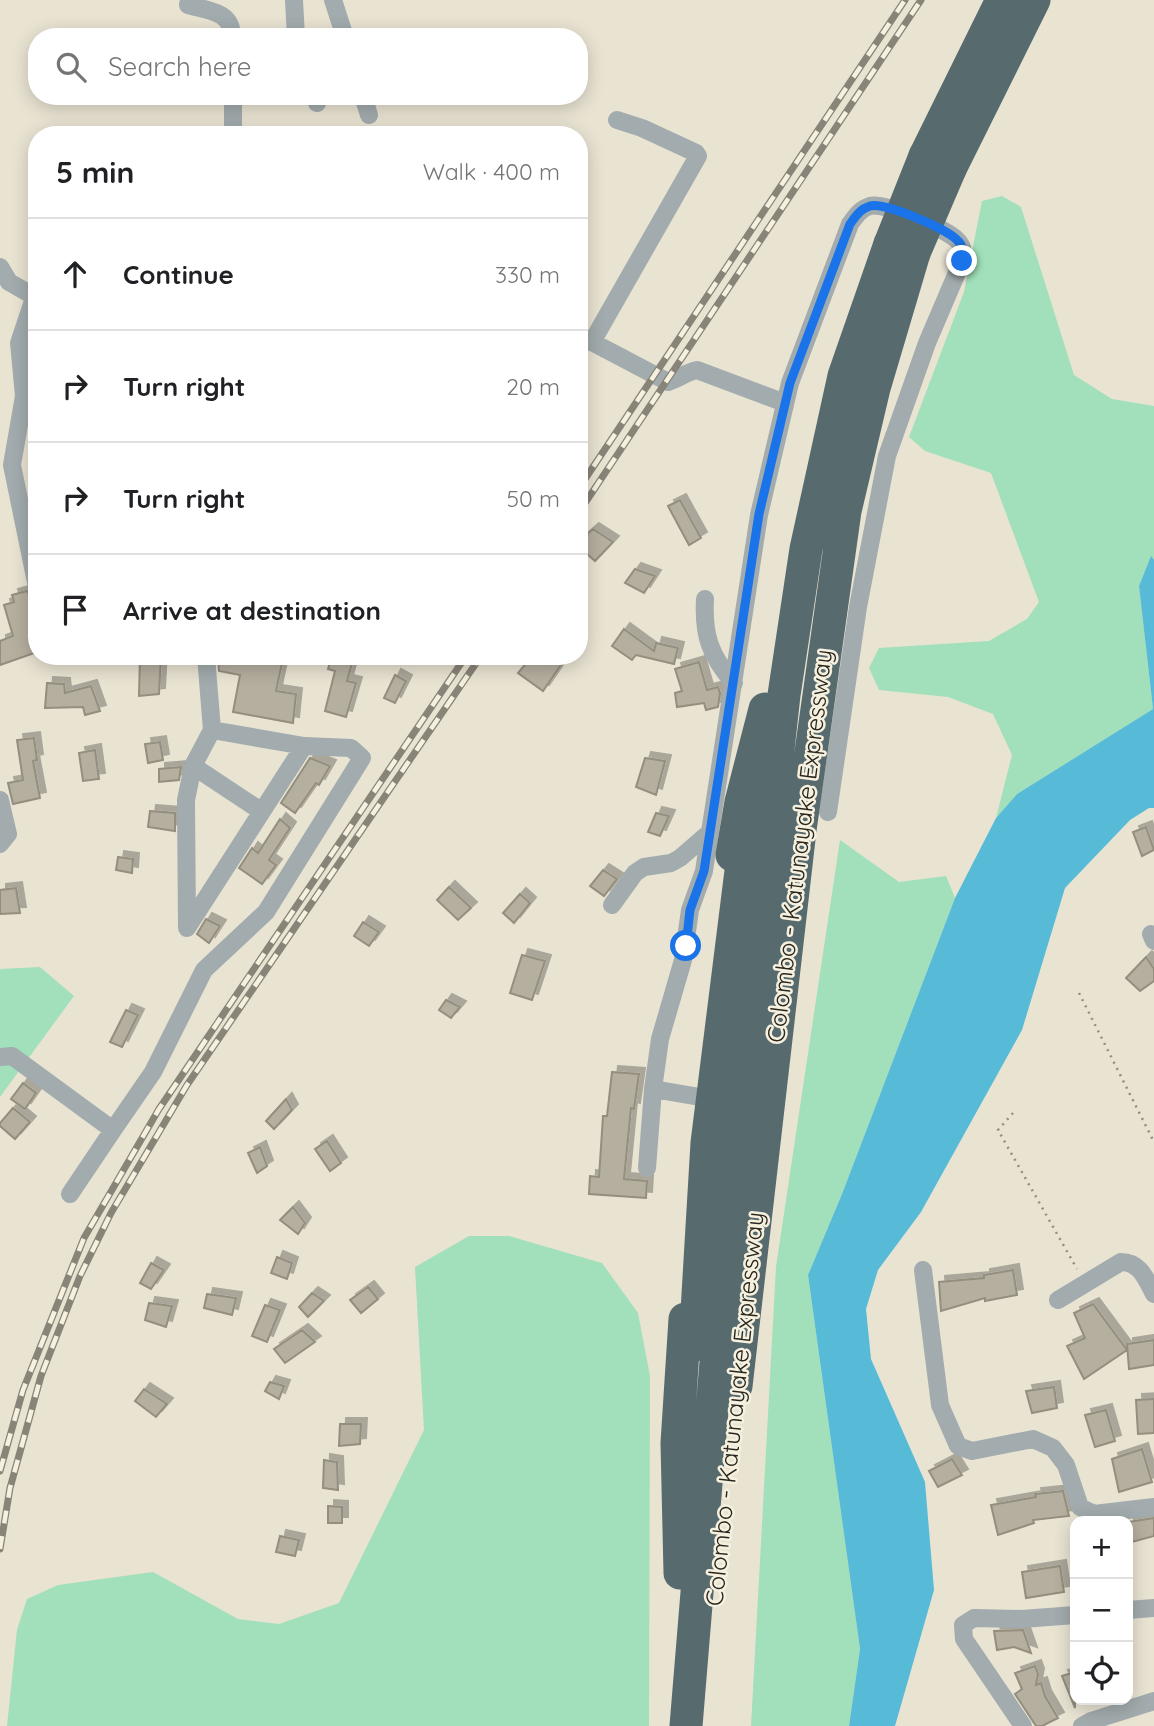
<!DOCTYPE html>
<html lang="en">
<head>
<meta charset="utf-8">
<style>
  body { margin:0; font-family:Quicksand,sans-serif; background:#f2f2f2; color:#202124 }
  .controls { position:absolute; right:21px; bottom:21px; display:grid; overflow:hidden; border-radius:14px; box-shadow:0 4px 18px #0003 }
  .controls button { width:63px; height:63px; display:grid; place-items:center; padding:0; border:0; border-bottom:2px solid #e0e0e0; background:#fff; color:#202124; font:35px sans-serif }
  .stop { position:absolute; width:21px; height:21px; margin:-16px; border:5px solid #1a73e8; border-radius:50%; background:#fff }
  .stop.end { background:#1a73e8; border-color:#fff; box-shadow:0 2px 7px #0008 }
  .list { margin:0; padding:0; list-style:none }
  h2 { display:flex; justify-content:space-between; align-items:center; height:91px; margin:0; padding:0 28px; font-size:30px }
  h2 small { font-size:23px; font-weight:400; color:#757577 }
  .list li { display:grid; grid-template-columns:46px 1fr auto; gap:21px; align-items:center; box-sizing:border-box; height:112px; padding:0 28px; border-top:2px solid #e0e0e0 }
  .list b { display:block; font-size:26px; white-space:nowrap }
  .list em { font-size:23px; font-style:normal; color:#757577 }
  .icon { flex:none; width:38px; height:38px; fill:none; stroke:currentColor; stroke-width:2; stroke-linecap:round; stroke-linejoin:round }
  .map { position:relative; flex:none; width:1154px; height:1726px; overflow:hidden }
  .search { position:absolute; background:#fff; box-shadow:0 4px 18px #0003; left:28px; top:28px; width:560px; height:77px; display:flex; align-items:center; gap:18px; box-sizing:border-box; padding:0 24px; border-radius:28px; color:#757577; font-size:26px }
  .panel { position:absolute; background:#fff; box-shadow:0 4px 18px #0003; left:28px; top:126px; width:560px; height:539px; border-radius:28px }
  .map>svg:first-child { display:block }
  .green { fill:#a1e0ba }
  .water { fill:#57bbd8 }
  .building { fill:#b5af9f; stroke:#948e7f; stroke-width:2; filter:url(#shadow) }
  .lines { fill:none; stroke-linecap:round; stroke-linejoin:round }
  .path { stroke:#928e82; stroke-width:2.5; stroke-dasharray:2 5; stroke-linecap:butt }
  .minor { stroke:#a2abad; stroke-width:18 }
  .motorway { stroke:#576a6e; stroke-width:33 }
  .rail-casing { stroke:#888478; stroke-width:7 }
  .rail { stroke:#f6f0df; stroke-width:4.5; stroke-dasharray:13; stroke-linecap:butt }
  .motorway-bridge { stroke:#576a6e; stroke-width:33 }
  .route { stroke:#1a73e8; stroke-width:9 }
  .labels { text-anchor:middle; stroke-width:5; stroke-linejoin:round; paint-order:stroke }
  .street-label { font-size:24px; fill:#28261f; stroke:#f6f0df }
</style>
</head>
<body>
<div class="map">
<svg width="1154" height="1726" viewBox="0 0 1154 1726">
  <defs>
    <filter id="shadow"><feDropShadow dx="6" dy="-6" stdDeviation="0" flood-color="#0004"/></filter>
  </defs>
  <rect width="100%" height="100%" fill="#e9e3d2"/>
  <path class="green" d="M 1002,196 L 1021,207 L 1074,375 L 1112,399 L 1154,406 L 1154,560 L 1151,557 L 1139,586 L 1153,709 L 1017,794 L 996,818 L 1012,755 L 993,714 L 948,697 L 879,690 L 869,668 L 879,648 L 989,641 L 1027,619 L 1039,602 L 991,473 L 925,451 L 909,437 L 964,292 L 982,201 Z
    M 840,840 L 899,882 L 946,876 L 955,898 L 842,1194 L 808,1275 L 860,1649 L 849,1726 L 751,1726 L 776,1267 Z
    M 40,967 L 74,996 L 0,1097 L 0,969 Z
    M 469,1236 L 509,1236 L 602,1263 L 638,1313 L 650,1376 L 649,1726 L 7,1726 L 17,1630 L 27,1599 L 58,1585 L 153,1572 L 238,1619 L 279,1624 L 339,1603 L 424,1430 L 415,1267 Z"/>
  <path class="water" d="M 1151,556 L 1154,560 L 1154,808 L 1149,808 L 1130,820 L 1065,888 L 1022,1030 L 921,1212 L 878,1270 L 866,1309 L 871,1359 L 925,1482 L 934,1590 L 895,1726 L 849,1726 L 860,1649 L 808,1275 L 842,1194 L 955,898 L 996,818 L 1017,794 L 1153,709 L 1139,586 Z"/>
  <path class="building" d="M 680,500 L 701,538 L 689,545 L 668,506 Z
    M 593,529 L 613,542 L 595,561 L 579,547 L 579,541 Z
    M 635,569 L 655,576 L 644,593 L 625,583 Z
    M 27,591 L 30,596 L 37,618 L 37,652 L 0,665 L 0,641 L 13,636 L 4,605 L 14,602 L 12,595 Z
    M 624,629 L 654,651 L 656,643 L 678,648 L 674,664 L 636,655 L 632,660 L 612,646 Z
    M 140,656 L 161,656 L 159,694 L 139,696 Z
    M 218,656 L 235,656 L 235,658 L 262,664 L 263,659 L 282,663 L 276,691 L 296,694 L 293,723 L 233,712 L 240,675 L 219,671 Z
    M 332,656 L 354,656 L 347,681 L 356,683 L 346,717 L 325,711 L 335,671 L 328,669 Z
    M 532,656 L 567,656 L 543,691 L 518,673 Z
    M 699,662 L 707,690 L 718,687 L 720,693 L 718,707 L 706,710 L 704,703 L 677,707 L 675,693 L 682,691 L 675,669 Z
    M 395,675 L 406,681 L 395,703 L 384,698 Z
    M 47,683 L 64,684 L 65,693 L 91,686 L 100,711 L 85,715 L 83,707 L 45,708 Z
    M 34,738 L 37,760 L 33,761 L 40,798 L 13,804 L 8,783 L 23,780 L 17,740 Z
    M 160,742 L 163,760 L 148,763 L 145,744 Z
    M 95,750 L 99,779 L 83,781 L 79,753 Z
    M 310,758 L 330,766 L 319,785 L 316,783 L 295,813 L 281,803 Z
    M 645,758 L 665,761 L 656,795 L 636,787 Z
    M 181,767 L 179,780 L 159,782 L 159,769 Z
    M 150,811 L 175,813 L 175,831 L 148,827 Z
    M 656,813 L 669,816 L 660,836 L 648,832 Z
    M 280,819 L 290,828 L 269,860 L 276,865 L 262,884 L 239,868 L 252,848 L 258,853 Z
    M 1146,827 L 1154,850 L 1142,856 L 1133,832 Z
    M 118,857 L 133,859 L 132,873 L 116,870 Z
    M 603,870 L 617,879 L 604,896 L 590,886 Z
    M 449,887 L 471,908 L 458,920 L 437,900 Z
    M 16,888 L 20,913 L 0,914 L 0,890 Z
    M 520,894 L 530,903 L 514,923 L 503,913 Z
    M 206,919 L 220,926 L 209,943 L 197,934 Z
    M 363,922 L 379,932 L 369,946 L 354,936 Z
    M 522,955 L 545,961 L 532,1000 L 510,993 Z
    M 1146,957 L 1154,969 L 1154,981 L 1140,991 L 1126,978 Z
    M 446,1000 L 460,1007 L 451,1018 L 439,1010 Z
    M 126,1010 L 138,1015 L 122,1047 L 110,1042 Z
    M 612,1072 L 639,1074 L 634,1109 L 631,1108 L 624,1179 L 647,1181 L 646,1198 L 589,1194 L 590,1176 L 599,1177 L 603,1116 L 607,1116 Z
    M 23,1083 L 36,1093 L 25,1109 L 11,1099 Z
    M 286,1099 L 292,1110 L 274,1129 L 266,1121 Z
    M 13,1108 L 30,1122 L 15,1139 L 0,1126 L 0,1123 Z
    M 327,1141 L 341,1163 L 330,1171 L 315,1149 Z
    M 260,1147 L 267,1166 L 257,1173 L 248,1153 Z
    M 293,1207 L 305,1223 L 298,1234 L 280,1220 Z
    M 277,1257 L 292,1263 L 287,1279 L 271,1273 Z
    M 151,1263 L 164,1270 L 151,1289 L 140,1283 Z
    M 1013,1270 L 1017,1295 L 985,1301 L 985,1298 L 941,1311 L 939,1282 L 984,1278 L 984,1275 Z
    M 368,1287 L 378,1299 L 361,1313 L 350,1300 Z
    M 312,1293 L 324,1301 L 308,1317 L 299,1307 Z
    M 207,1294 L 236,1298 L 232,1315 L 204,1308 Z
    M 149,1303 L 172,1306 L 166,1327 L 145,1320 Z
    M 1093,1304 L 1127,1350 L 1084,1379 L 1067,1346 L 1085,1338 L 1074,1313 Z
    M 265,1305 L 280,1310 L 267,1342 L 252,1336 Z
    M 302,1330 L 315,1342 L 285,1363 L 274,1349 Z
    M 1154,1340 L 1154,1365 L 1129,1369 L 1127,1344 Z
    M 270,1382 L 284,1386 L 279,1399 L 265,1391 Z
    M 1054,1387 L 1057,1408 L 1032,1413 L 1026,1391 Z
    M 144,1389 L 167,1404 L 156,1417 L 135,1401 Z
    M 1154,1399 L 1154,1433 L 1138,1434 L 1136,1400 Z
    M 1106,1410 L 1115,1441 L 1095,1447 L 1085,1415 Z
    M 340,1424 L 361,1424 L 360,1444 L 339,1446 Z
    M 1142,1449 L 1152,1482 L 1119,1492 L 1112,1459 Z
    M 952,1459 L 962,1475 L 938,1487 L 929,1471 Z
    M 324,1460 L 337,1462 L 338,1490 L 323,1488 Z
    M 1063,1491 L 1069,1516 L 1033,1520 L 1034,1523 L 998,1535 L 991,1505 L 1036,1497 L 1035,1494 Z
    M 328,1506 L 342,1507 L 342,1523 L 328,1523 Z
    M 1154,1518 L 1154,1536 L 1128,1543 L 1128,1522 Z
    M 280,1536 L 299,1540 L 295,1556 L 276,1552 Z
    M 1060,1566 L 1064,1592 L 1026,1598 L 1022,1572 Z
    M 1023,1630 L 1031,1653 L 1014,1647 L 997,1650 L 994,1631 Z
    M 1035,1666 L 1038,1674 L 1036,1685 L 1041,1683 L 1045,1696 L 1058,1718 L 1042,1726 L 1036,1726 L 1015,1694 L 1022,1689 L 1015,1673 Z
    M 1075,1672 L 1075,1708 L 1062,1676 Z"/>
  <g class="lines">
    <path class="path" d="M 1079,993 L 1154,1142
      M 1013,1113 L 998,1130 L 1077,1269"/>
    <path class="minor" d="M 189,0 L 188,5 C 209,11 232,11 232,37
      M 294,0 L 296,37
      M 333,0 L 345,37
      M 233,96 L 233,135
      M 316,96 L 317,103
      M 363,96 L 369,115
      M 0,267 L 9,282 L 37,298
      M 34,298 L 19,343 L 24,396 L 12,465 L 37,587
      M 579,341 L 592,342 L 668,382 C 679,379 686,372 697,370 L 785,403
      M 592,342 L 698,156 L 696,153 L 642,128 L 617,120
      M 705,599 C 703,635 710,656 734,683
      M 206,656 L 212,730 L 193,766 L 186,800 L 187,928 L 304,746
      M 193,766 L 261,811
      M 0,800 L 8,834 L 0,844
      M 612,905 L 635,873 L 644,867 L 671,863 L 680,858 L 709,833
      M 1151,934 L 1154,941
      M 0,1057 L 12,1056 L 113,1130 L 70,1194
      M 653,1089 L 700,1097
      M 113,1130 L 153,1072 L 204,970 L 266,912 L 362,758 L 351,748 L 304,746 L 212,730
      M 647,1168 L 653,1089 L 660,1039 L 683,960 L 690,910 L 704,871 L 759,515 L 790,383 L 850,224 C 856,216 860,209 870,206 C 885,202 946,229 957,240 C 964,247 963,252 962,261 L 927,343 L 887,456 L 858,607 L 828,812
      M 923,1270 L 940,1405 L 958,1446 L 972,1451 L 1033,1439 L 1053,1448 L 1066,1465 L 1080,1507 L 1094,1514 L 1154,1507
      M 1058,1300 L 1121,1262 C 1140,1262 1146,1279 1154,1294
      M 1128,1610 L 1154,1608
      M 1023,1726 L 964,1639 L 963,1625 L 974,1618 L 1022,1619 L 1075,1615
      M 1082,1726 L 1091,1721 L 1154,1701"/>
    <path class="motorway" d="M 925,156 L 1002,0
      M 950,169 L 1034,0
      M 732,855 L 741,802 L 765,709
      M 695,1345 L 707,1143 L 746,831
      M 736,1386 L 800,830 L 845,511 L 874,388 L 914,253
      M 680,1573 L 677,1443 L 685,1319
      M 686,1726 L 733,1156 L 784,695 L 806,549 L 844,376 L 890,244"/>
    <g class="rail-casing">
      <path id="rail" d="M 579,488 L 905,0
        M 579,512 L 921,0
        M 0,1471 L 23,1390 L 84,1238 L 159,1109 L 466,656
        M 0,1549 L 10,1488 L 41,1376 L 80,1276 L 111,1213 L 187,1085 L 481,656"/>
    </g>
    <use href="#rail" class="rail"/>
    <path class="motorway-bridge" d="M 890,244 L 925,156
      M 914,253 L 950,169"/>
  </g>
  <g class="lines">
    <path class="route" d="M 686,946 L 690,910 L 704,871 L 759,514 L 790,383 L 850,224 C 856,216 860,209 870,206 C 885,202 947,229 957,240 C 964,246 963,253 962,261"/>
  </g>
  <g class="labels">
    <g class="street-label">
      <text transform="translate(800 846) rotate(-83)" y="8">Colombo - Katunayake Expressway</text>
      <text transform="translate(735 1409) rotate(-84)" y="8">Colombo - Katunayake Expressway</text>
    </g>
  </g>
</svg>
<div class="controls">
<button>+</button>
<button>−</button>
<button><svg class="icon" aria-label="locate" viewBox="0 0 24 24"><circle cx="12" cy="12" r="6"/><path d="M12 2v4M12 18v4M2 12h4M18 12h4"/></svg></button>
</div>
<div class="stop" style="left:686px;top:946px"></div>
<div class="stop end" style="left:962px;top:261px"></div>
<div class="search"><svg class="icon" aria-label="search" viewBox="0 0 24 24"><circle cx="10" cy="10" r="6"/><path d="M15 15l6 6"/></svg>Search here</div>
<section class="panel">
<h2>5 min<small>Walk · 400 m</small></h2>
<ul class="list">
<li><svg class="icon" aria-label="ahead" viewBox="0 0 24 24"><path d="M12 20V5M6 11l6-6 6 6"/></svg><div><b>Continue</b></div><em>330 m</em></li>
<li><svg class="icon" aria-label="right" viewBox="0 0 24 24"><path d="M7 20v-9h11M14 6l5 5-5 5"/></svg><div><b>Turn right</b></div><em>20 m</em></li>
<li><svg class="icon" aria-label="right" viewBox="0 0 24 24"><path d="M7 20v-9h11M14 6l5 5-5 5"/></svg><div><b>Turn right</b></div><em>50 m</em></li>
<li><svg class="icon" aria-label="arrive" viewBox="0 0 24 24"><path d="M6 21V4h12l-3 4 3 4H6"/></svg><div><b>Arrive at destination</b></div></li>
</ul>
</section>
</div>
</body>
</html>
